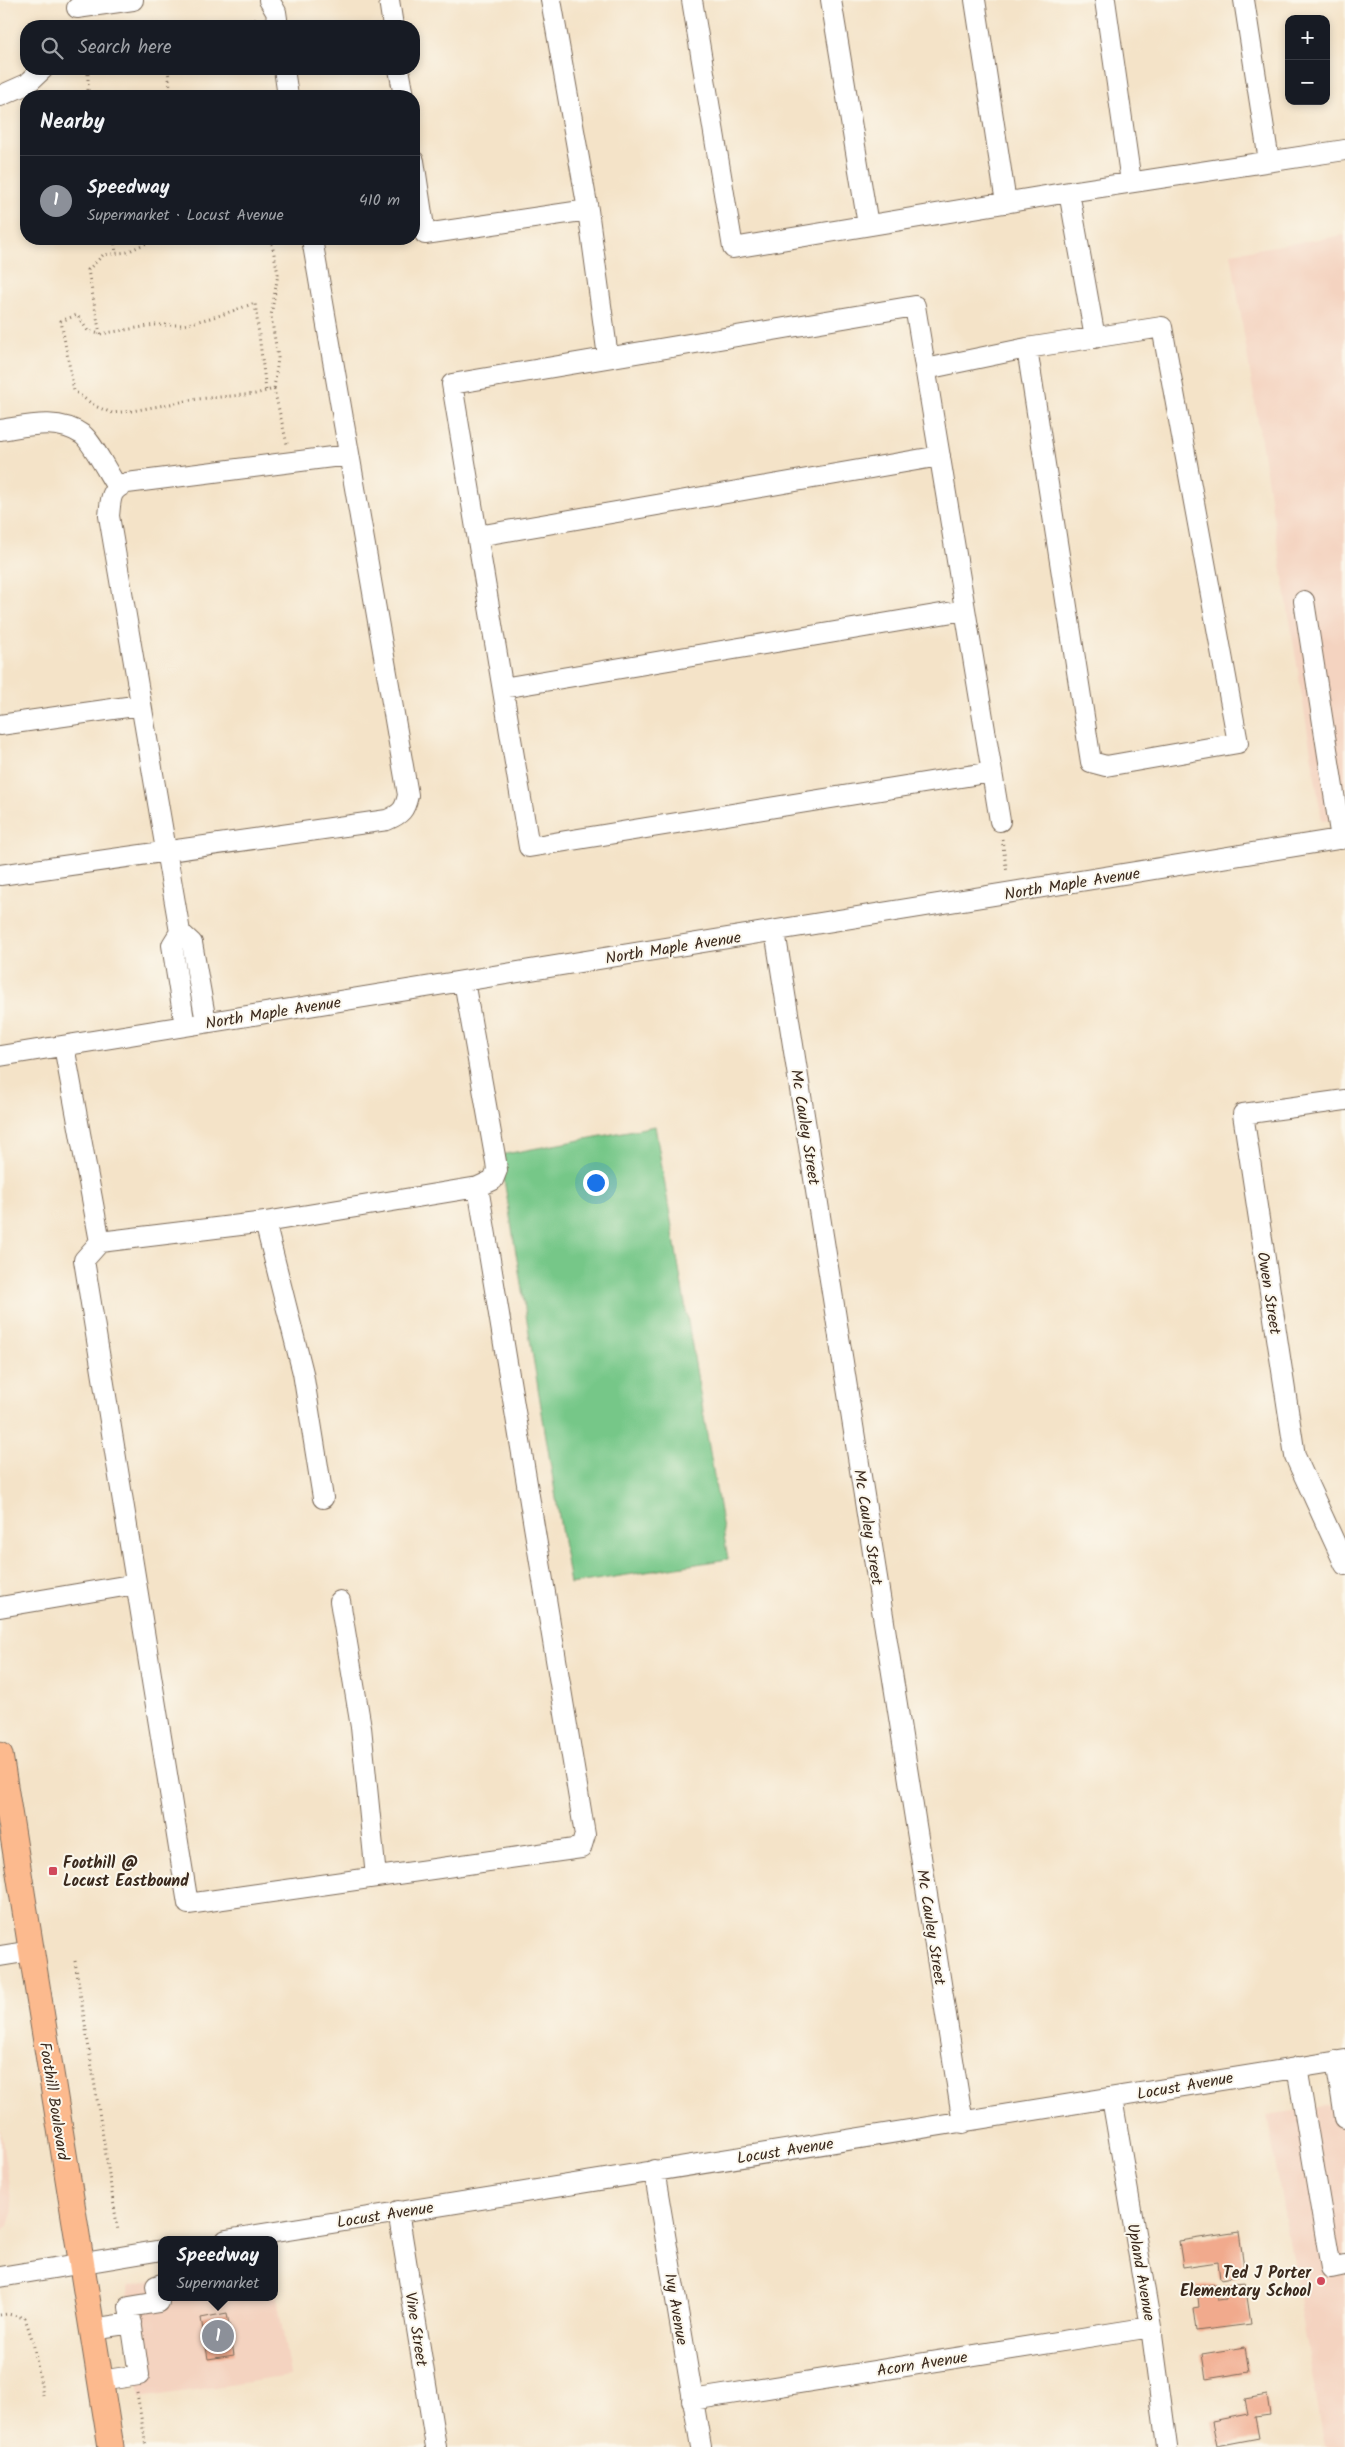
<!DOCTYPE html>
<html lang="en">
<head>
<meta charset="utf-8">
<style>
  body { margin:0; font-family:Kalam,sans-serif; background:#20242c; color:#f1f3f6 }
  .controls { position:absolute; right:15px; top:15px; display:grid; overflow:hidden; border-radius:10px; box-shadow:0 2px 8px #0003 }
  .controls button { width:45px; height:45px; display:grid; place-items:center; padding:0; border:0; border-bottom:1px solid #363941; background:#171b24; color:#f1f3f6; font:25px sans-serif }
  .you { position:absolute; left:595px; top:1182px; width:18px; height:18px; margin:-12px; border:4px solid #fff; border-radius:50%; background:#1a73e8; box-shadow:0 0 0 8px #1a73e833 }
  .badge { display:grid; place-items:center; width:32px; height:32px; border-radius:50%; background:#8c9099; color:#fff; font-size:16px; font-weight:700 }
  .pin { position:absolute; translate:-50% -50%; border:2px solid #fff; box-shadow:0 1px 5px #0006 }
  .popup { position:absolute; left:158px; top:2236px; width:120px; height:65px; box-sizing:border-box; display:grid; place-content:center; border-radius:10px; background:#171b24; filter:drop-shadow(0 1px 4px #0005); font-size:16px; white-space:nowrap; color:#9ea1a6 }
  .popup b { font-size:19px; color:#f1f3f6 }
  .popup::after { content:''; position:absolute; left:50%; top:100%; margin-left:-10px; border:10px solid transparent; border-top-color:#171b24 }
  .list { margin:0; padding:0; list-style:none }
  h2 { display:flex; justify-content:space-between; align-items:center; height:65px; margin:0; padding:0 20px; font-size:21px }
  h2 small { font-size:16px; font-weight:400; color:#9ea1a6 }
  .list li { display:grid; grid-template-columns:32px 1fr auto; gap:15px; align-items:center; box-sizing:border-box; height:90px; padding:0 20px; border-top:1px solid #363941 }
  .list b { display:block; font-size:19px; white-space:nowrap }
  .list p { margin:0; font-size:16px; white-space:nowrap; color:#9ea1a6 }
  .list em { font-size:16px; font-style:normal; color:#9ea1a6 }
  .icon { flex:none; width:28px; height:28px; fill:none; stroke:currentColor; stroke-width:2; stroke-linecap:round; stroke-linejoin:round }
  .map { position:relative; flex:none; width:1345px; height:2447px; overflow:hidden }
  .search { position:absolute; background:#171b24; box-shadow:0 2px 8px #0003; left:20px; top:20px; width:400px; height:55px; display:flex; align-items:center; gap:12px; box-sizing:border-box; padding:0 18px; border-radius:20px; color:#9ea1a6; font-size:19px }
  .panel { position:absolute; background:#171b24; box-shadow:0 2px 8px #0003; left:20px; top:90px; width:400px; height:155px; border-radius:20px }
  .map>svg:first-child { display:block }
  .built { fill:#f4d3c0 }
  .green { fill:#76c788; stroke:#587853 }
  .building { fill:#f1aa8d }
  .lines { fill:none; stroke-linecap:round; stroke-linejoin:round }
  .minor-casing { stroke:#7c6b5a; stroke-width:22 }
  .major-casing { stroke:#7c6b5a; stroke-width:27 }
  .path { stroke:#7c6b5a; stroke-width:3; stroke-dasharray:1 4; stroke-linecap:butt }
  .minor { stroke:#fff; stroke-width:20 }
  .major { stroke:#fcba8e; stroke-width:25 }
  .poi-dot { fill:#d1495b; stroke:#fbf7ec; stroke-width:2 }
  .labels { text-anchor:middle; stroke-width:4; stroke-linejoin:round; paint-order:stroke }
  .street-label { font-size:16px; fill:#3b2a1e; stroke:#fbf7ec }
  .poi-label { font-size:16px; font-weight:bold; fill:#3b2a1e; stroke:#fbf7ec; text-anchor:start }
</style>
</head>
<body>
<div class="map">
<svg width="1345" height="2447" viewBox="0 0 1345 2447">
  <rect width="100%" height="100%" fill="#fbf7ec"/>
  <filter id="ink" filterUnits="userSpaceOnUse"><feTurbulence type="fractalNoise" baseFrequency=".02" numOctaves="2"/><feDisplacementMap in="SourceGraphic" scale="10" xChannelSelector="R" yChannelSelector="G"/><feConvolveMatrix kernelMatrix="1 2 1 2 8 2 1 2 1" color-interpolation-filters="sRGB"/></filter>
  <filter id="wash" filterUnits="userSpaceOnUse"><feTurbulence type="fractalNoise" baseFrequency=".0096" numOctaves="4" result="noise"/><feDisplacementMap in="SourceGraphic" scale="20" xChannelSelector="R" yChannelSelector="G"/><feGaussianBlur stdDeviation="1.12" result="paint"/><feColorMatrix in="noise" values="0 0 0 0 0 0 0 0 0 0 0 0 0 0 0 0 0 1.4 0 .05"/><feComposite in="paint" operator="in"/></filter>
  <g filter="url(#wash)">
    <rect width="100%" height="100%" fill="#f4e3c8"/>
    <path class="built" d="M 1345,235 L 1345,818 L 1322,821 L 1231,253 Z
      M 1345,2103 L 1345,2447 L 1325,2447 L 1267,2115 Z
      M 0,2128 L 13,2211 L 8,2225 L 0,2235 Z
      M 274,2277 L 290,2376 L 140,2398 L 126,2304 L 129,2285 L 162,2279 L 162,2297 L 274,2297 Z"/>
    <path class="green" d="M 655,1126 L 728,1559 L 570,1584 L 500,1155 Z"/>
    <g id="blocks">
      <path class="building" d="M 1239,2232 L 1245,2275 L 1220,2279 L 1218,2262 L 1183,2267 L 1179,2241 Z
        M 1245,2283 L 1251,2324 L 1196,2331 L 1193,2308 L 1199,2307 L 1197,2287 L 1216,2284 L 1218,2300 L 1226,2299 L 1224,2285 Z
        M 227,2313 L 234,2355 L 208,2359 L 201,2318 Z
        M 1245,2347 L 1249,2372 L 1206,2379 L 1202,2354 Z
        M 1267,2395 L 1270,2415 L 1255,2417 L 1259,2438 L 1217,2446 L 1212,2421 L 1248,2414 L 1245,2399 Z"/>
    </g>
  </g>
  <g filter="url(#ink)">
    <use href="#blocks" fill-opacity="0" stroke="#7c6b5a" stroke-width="1"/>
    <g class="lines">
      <g class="minor-casing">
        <path id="minor" d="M 269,0 L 276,12 L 278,26
          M 389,0 L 393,26
          M 551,0 L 588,210 L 608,357
          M 692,0 L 733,248 L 1069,192 L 1345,150
          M 831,0 L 868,225
          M 975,0 L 1006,203
          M 1105,0 L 1131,182
          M 1244,0 L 1269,161
          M 77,8 L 133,0
          M 284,69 L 288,96
          M 399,69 L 404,96
          M 0,96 L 27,84 L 43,69
          M 414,161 L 425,234 L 588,210
          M 1069,192 L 1095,338
          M 926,369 L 1027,348 L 1162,327 L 1238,743 L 1106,766 L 1091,762 L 1027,348
          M 0,430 C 27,426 58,417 83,435 C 92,442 109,475 117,487
          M 478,536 L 940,456
          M 1304,601 L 1341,839
          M 503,688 L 965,610
          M 0,725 L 141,705
          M 992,772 L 529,847 L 452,384 L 915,306 L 1000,821
          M 0,875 L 387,820 C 401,814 405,810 408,795 L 312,239
          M 775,931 L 963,2123
          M 180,932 L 172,945 L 185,1026
          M 206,1022 L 192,943 L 180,932 L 109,516 C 111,499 109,490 127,483 L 348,455
          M 64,1046 L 100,1242 L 84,1260 L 188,1904 L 581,1848 L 585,1835 L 478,1187
          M 0,1056 L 1345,838
          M 1345,1100 L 1243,1114 L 1295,1456 L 1345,1565
          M 100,1242 L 265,1222
          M 323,1498 L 303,1373 L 265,1222 L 478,1187 L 493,1180 L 497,1170 L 496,1162 L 464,981
          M 340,1601 L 361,1727 L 376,1877
          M 0,1607 L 136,1584
          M 0,1956 L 31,1951
          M 1336,2061 L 1345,2118
          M 1297,2067 L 1331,2268 L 1345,2265
          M 1112,2098 L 1151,2327 L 1167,2447
          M 654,2170 L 701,2447
          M 398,2211 L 436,2447
          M 226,2240 L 1345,2060
          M 0,2277 L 162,2250
          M 92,2329 L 132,2323
          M 100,2381 L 139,2375 L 129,2307 L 159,2302 L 156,2286 L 162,2284
          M 692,2400 L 1151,2327"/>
      </g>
      <g class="major-casing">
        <path id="major" d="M 0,1755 L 111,2447"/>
      </g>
      <path class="path" d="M 215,26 L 259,19
        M 88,69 L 88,96
        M 168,69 L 171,96
        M 114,239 L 116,253
        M 271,239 L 278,274 L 271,316 L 278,358 L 274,389
        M 100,334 L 88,270 L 103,255 L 127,252 L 155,239
        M 266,390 L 255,303 L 221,315 L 184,325 L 155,325 L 100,334 L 88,331 L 77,315 L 61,321 L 74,391 L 95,406 L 112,413 L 132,411 L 197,399 L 255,394 L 274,389 L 287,444
        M 1002,839 L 1007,873
        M 75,1961 L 118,2231
        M 0,2315 L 8,2314 L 25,2318 L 33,2342 L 43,2396
        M 137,2393 L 146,2447"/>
      <use href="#minor" class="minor"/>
      <use href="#major" class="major"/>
    </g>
  </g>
  <g class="poi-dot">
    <rect x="48" y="1866" width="10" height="10" rx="2.5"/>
    <circle cx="1321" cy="2281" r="5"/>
  </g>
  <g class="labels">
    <g class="street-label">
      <text transform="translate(1072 883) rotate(-9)" y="6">North Maple Avenue</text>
      <text transform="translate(673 947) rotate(-9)" y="6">North Maple Avenue</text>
      <text transform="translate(273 1012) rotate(-9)" y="6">North Maple Avenue</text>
      <text transform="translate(806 1127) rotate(81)" y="6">Mc Cauley Street</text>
      <text transform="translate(1270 1293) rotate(81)" y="6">Owen Street</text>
      <text transform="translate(869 1527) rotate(81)" y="6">Mc Cauley Street</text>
      <text transform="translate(932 1927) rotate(81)" y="6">Mc Cauley Street</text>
      <text transform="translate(1185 2085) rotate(-10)" y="6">Locust Avenue</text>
      <text transform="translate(55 2101) rotate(81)" y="6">Foothill Boulevard</text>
      <text transform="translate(785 2150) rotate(-9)" y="6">Locust Avenue</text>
      <text transform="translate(385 2214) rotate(-9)" y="6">Locust Avenue</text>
      <text transform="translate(1142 2272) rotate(80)" y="6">Upland Avenue</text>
      <text transform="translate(677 2309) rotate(80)" y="6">Ivy Avenue</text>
      <text transform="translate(417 2329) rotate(81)" y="6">Vine Street</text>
      <text transform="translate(922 2363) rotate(-9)" y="6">Acorn Avenue</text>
    </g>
    <g class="poi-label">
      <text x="63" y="1868">Foothill @<tspan x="63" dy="18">Locust Eastbound</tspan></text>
      <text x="1311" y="2278" text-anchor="end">Ted J Porter<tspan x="1311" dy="18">Elementary School</tspan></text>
    </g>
  </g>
</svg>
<div class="controls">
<button>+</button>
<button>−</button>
</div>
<div class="you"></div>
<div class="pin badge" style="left:218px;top:2336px">1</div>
<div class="popup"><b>Speedway</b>Supermarket</div>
<div class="search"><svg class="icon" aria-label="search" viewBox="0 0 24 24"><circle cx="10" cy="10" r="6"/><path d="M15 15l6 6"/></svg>Search here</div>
<section class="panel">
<h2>Nearby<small></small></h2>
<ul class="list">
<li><span class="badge">1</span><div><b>Speedway</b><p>Supermarket · Locust Avenue</p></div><em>410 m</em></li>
</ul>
</section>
</div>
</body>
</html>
